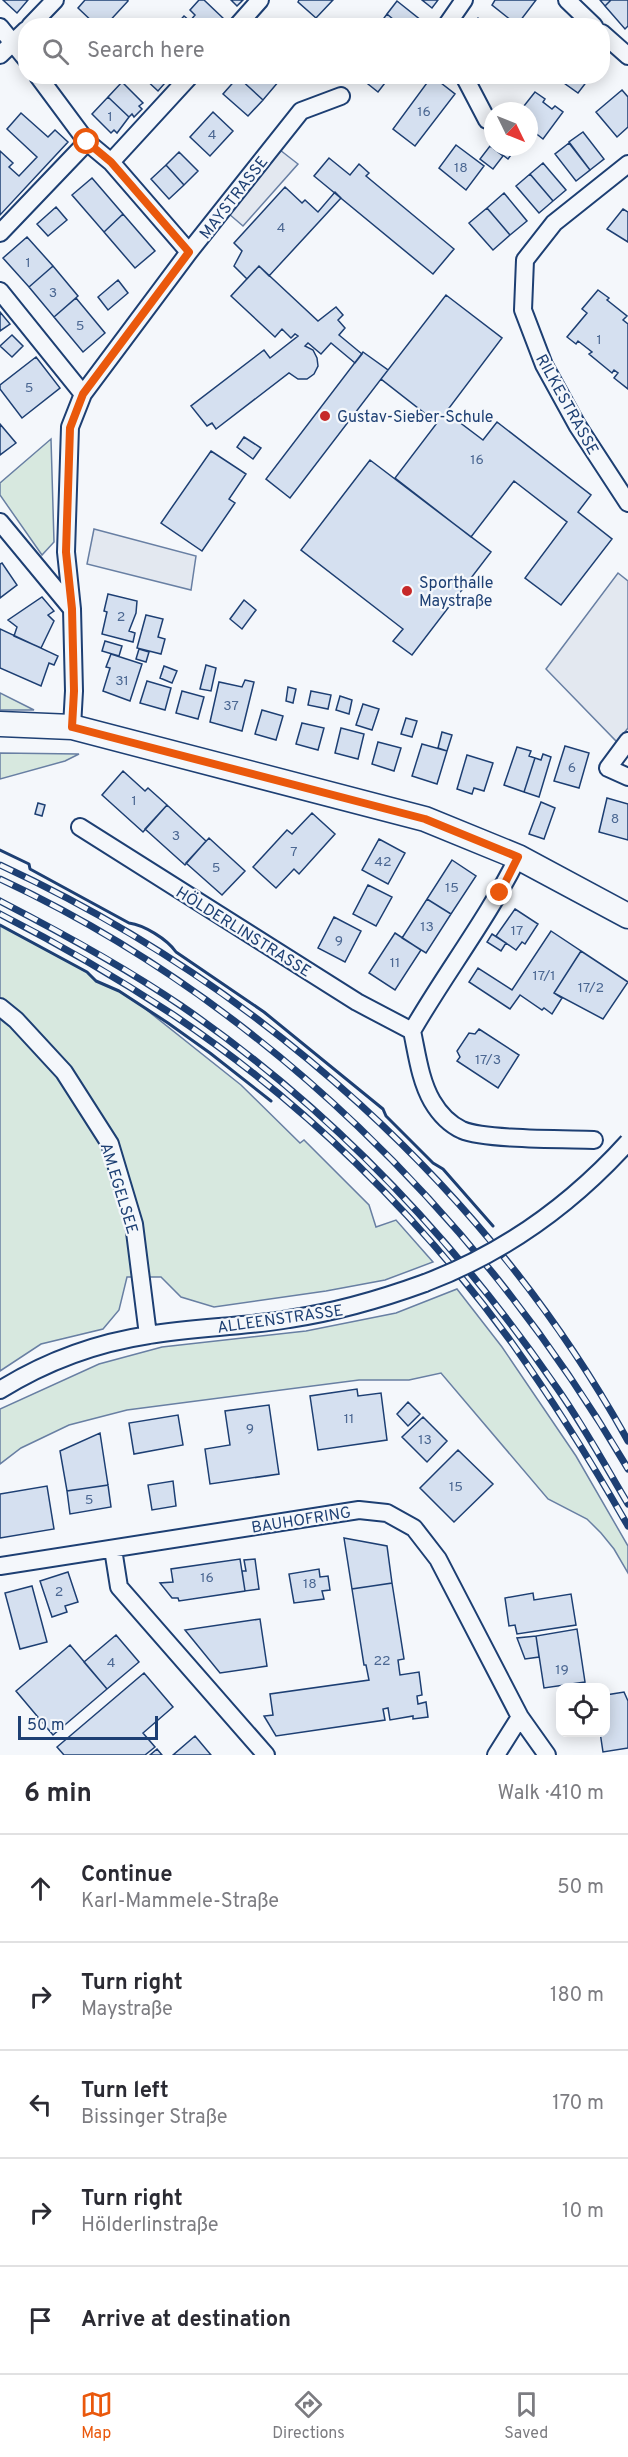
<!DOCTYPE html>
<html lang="en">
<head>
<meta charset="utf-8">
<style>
  body { margin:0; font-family:Overpass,sans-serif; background:#f2f2f3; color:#2b2b33 }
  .controls { position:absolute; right:18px; bottom:18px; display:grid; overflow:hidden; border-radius:12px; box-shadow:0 3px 15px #0003 }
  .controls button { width:54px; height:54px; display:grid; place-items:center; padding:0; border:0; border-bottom:2px solid #e1e1e2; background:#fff; color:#2b2b33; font:30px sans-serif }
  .compass { position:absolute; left:484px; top:102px; width:54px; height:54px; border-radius:50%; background:#fff; box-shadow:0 3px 15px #0003; rotate:133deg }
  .scale { position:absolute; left:18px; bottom:15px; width:140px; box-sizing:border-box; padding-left:6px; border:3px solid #1d3f73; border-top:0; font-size:16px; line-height:21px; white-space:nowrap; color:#1d3f73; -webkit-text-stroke:4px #f4f7fb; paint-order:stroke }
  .stop { position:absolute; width:18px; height:18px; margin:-14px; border:4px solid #ea580c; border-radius:50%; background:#fff }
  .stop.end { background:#ea580c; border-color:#fff; box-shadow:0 2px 6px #0008 }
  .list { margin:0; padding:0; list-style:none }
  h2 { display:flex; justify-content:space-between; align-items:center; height:78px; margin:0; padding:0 24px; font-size:26px }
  h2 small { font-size:20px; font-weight:400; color:#7c7c81 }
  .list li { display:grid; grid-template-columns:39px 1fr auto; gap:18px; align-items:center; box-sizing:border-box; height:108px; padding:0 24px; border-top:2px solid #e1e1e2 }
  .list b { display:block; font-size:22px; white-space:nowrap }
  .list p { margin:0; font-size:20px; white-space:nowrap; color:#7c7c81 }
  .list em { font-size:20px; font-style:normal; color:#7c7c81 }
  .icon { flex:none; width:33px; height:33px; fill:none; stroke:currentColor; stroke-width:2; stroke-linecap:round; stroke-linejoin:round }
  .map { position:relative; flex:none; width:628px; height:1755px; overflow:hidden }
  .search { position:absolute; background:#fff; box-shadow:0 3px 15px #0003; left:18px; right:18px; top:18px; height:66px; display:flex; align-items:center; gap:15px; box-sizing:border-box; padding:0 21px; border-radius:24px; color:#7c7c81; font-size:22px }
  .sheet { height:618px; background:#fff }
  nav { display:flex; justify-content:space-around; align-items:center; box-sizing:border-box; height:84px; border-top:2px solid #e1e1e2; background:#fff; font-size:16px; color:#7c7c81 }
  nav a { display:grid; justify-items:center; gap:3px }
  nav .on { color:#ea580c }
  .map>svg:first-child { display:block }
  .green { fill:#d7e8df; stroke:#687fa3; stroke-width:1.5 }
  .parking { fill:#e3e8f0; stroke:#687fa3; stroke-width:1.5 }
  .building { fill:#d5e0f0; stroke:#1d3f73; stroke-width:1.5 }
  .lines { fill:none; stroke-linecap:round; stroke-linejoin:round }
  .minor-casing { stroke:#1d3f73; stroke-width:20 }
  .secondary-casing { stroke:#1d3f73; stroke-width:27 }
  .minor { stroke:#f4f7fb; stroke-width:16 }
  .secondary { stroke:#f4f7fb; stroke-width:24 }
  .rail-casing { stroke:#1d3f73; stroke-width:7 }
  .rail { stroke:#f4f7fb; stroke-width:4.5; stroke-dasharray:14; stroke-linecap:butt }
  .minor-bridge-casing { stroke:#1d3f73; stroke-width:20; stroke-linecap:butt }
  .minor-bridge { stroke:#f4f7fb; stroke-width:16 }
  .wall { stroke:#1d3f73; stroke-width:3 }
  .route { stroke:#ea580c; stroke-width:8 }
  .poi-dot { fill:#c62828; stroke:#f4f7fb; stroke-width:2 }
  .labels { text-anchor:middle; stroke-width:4.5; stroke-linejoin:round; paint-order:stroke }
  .number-label { font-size:14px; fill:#4b6792 }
  .street-label { font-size:16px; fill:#1d3f73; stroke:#f4f7fb }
  .poi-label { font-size:16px; fill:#1d3f73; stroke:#f4f7fb; text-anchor:start }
</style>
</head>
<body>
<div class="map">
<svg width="628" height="1755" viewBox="0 0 628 1755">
  <rect width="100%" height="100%" fill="#f4f7fb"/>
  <path class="green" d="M 51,439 L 54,542 L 42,555 L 0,495 L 0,483 Z
    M 0,693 L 34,710 L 0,710 Z
    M 0,753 L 79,754 L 65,761 L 0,779 Z
    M 0,925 L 87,972 L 96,981 L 119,991 L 143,1007 L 241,1085 L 300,1143 L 304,1140 L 369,1205 L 376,1227 L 396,1220 L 433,1262 L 385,1280 L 326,1291 L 214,1307 L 181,1297 L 161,1277 L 127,1277 L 119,1310 L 103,1329 L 41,1344 L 0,1371 Z
    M 457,1289 L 502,1347 L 576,1456 L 628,1546 L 628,1573 L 614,1549 L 601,1533 L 587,1519 L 548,1499 L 441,1373 L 409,1380 L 359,1380 L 127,1410 L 69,1425 L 21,1448 L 0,1464 L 0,1409 L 99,1364 L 162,1347 L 306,1331 L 396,1313 Z"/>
  <path class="parking" d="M 280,150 L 298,164 L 243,226 L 229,214 Z
    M 94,529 L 196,556 L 191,590 L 87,564 Z
    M 618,573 L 628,581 L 628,728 L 617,742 L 546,669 Z"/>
  <path class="building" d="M 3,0 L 28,0 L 17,13 Z
    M 85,0 L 128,0 L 128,1 L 105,26 L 97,26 L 78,8 Z
    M 199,0 L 204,0 L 224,19 L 218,26 L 175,26 L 184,16 L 190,21 L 195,15 L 190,10 Z
    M 231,0 L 243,0 L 237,6 Z
    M 299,0 L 333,0 L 316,18 L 298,2 Z
    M 422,0 L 438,0 L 432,8 Z
    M 495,0 L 536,0 L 517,25 L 492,5 Z
    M 600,0 L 611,0 L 605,6 Z
    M 611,0 L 628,0 L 628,26 L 625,29 L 605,6 Z
    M 397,1 L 422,21 L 419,26 L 401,26 L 387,14 Z
    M 387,14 L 401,26 L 378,26 Z
    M 478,18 L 488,26 L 472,26 Z
    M 292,19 L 299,26 L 286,26 Z
    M 142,76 L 171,76 L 158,91 Z
    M 274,76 L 279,81 L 263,100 L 238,77 Z
    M 358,76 L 385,76 L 388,79 L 378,92 Z
    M 432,76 L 455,94 L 415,146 L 393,129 Z
    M 569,76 L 591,76 L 578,93 L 564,83 Z
    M 238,77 L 263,100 L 248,116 L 223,94 Z
    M 122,82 L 143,103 L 139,106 L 142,109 L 134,117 L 132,114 L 129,117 L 108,97 Z
    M 622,90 L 628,97 L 628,127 L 617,137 L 596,112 Z
    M 535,92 L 545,99 L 543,102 L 552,109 L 555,106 L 563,112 L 543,139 L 529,128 L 529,111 L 520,111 Z
    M 108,97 L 129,117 L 117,133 L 114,130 L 111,133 L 92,114 Z
    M 213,112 L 233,131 L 210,156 L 190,137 Z
    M 21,113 L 48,137 L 55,130 L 68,142 L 0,215 L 0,151 L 13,163 L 9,167 L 19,176 L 37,157 L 7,129 Z
    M 583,132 L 604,159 L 590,170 L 569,142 Z
    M 569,143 L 590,170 L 576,181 L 555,154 Z
    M 456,145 L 484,166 L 466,190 L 439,168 Z
    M 490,146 L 503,156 L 493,169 L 480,159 Z
    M 497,147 L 517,147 L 508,159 L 495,149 Z
    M 179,152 L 198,171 L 184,185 L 166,165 Z
    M 329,158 L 350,175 L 359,164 L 369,173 L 366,176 L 454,249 L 433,274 L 314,176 Z
    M 543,163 L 566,190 L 553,201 L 530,174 Z
    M 166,165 L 184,185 L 169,199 L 151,179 Z
    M 530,174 L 553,201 L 539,213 L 516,186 Z
    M 92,178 L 123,214 L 104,232 L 72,195 Z
    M 285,187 L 302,203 L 305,200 L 318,212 L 335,192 L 341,198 L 269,276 L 259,266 L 247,279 L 234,266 L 242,251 L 234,243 Z
    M 504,193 L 527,221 L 510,235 L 487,208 Z
    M 56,207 L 67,220 L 48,236 L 37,224 Z
    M 487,208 L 510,235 L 493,250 L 469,223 Z
    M 623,209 L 628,212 L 628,242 L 607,229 Z
    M 123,214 L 155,251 L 135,268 L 104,232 Z
    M 27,237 L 53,266 L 29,287 L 3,258 Z
    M 53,266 L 78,296 L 54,317 L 29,287 Z
    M 259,266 L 318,321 L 336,307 L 343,315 L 338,320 L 345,328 L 339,335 L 362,354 L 355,363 L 331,343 L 321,354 L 308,343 L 305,346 L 313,350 L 317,358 L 318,366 L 314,374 L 307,379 L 298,379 L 289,373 L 216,429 L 212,423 L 207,426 L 191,406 L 264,350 L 270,358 L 298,336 L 295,334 L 291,338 L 282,329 L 275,337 L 231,296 Z
    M 118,280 L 128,293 L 108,310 L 98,297 Z
    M 598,290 L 609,298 L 607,300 L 627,316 L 623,320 L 628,324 L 628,389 L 614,378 L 618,373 L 614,370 L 612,373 L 589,354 L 592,352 L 578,341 L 576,344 L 567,337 L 587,313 L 582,309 Z
    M 446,295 L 502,338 L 446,412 L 483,440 L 497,422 L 591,495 L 578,512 L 612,539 L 561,605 L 525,578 L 567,522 L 514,481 L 471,537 L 395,478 L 437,423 L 381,379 Z
    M 76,298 L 105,333 L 83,352 L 54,317 Z
    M 0,312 L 10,324 L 0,331 Z
    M 12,335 L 23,346 L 12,357 L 0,346 Z
    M 363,352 L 388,370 L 290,498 L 266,479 Z
    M 36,357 L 60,388 L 22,418 L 0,389 L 0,385 Z
    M 0,424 L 16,443 L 0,455 Z
    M 244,437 L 261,448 L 253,459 L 237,447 Z
    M 211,451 L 246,474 L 229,499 L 235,503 L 202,551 L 161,523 Z
    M 370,460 L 491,552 L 412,655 L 393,641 L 403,629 L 301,550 Z
    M 2,563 L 17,585 L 0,598 L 0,564 Z
    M 108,594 L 137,601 L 136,613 L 129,631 L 135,633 L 133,642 L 102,634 L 107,612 L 104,611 Z
    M 42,597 L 54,611 L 48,615 L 54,621 L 41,648 L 14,636 L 17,627 L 8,620 Z
    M 244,600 L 256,610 L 242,629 L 230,619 Z
    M 146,615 L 163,619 L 158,637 L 165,639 L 161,654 L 137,648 Z
    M 0,629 L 58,656 L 54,665 L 49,663 L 41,686 L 0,668 Z
    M 105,641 L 122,646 L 119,656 L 102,651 Z
    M 139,649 L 149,652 L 146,662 L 136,659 Z
    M 111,654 L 142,664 L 130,701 L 103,691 L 110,668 L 106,667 Z
    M 206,665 L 216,668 L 211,691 L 200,689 Z
    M 164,666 L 177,671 L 172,683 L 160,678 Z
    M 245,680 L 254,682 L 242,731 L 210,722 L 219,682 L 242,687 Z
    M 147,681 L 171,688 L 165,710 L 140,703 Z
    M 288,687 L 296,689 L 293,703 L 286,701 Z
    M 182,691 L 204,697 L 198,719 L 176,713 Z
    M 311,691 L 331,695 L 328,709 L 308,705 Z
    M 340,696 L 352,700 L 349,714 L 336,710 Z
    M 363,704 L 379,709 L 372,730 L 356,725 Z
    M 262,710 L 283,716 L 276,740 L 255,734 Z
    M 406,718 L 417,721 L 412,737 L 401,734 Z
    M 302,723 L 324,728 L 318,750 L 296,744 Z
    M 341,728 L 364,734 L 358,759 L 335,753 Z
    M 442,732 L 452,735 L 447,751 L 438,748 Z
    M 378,742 L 401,748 L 394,771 L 372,764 Z
    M 422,744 L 447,751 L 437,784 L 412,776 Z
    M 565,746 L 589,753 L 579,788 L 554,781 Z
    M 517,747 L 531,751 L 529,756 L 535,758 L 524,792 L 504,785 Z
    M 543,754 L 551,757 L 539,797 L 524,792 L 535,758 L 541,760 Z
    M 467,755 L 493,763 L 484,791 L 474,788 L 472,794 L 457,789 Z
    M 123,771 L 145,791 L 148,788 L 167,805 L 143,832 L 102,795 Z
    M 607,798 L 628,804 L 628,840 L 599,832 Z
    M 541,802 L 555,808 L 544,839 L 529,834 Z
    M 38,803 L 45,805 L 42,816 L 35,814 Z
    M 167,805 L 206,841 L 185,865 L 145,829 Z
    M 312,813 L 335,834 L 299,874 L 294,869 L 276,888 L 253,867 L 287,830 L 292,834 Z
    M 209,838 L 245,871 L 222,895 L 186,863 Z
    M 379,839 L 405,853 L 388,884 L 362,870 Z
    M 452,860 L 476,876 L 451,914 L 427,899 Z
    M 368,885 L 392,897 L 376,926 L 353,914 Z
    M 427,899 L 451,914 L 426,953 L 402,938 Z
    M 515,909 L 538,924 L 525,944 L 522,942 L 516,950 L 496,936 Z
    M 334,917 L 361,931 L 345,962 L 318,948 Z
    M 551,931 L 581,951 L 554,993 L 562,998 L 552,1014 L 544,1008 L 542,1010 L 520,995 L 510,1009 L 469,982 L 478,968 L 512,990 Z
    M 395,933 L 421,950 L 395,990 L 369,973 Z
    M 492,934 L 506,943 L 501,951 L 487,942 Z
    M 581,951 L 628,982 L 603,1019 L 554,993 Z
    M 479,1029 L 519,1055 L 498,1088 L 457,1061 L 460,1057 L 457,1051 L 469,1033 L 475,1034 Z
    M 357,1389 L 358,1396 L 381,1393 L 387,1440 L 318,1450 L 310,1396 Z
    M 408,1402 L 420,1414 L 408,1426 L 397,1414 Z
    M 269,1405 L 279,1474 L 210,1484 L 205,1449 L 230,1445 L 225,1411 Z
    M 178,1415 L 183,1445 L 134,1454 L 129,1423 Z
    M 423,1417 L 447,1441 L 427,1462 L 402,1437 Z
    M 100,1433 L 108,1485 L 67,1491 L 60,1451 Z
    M 458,1450 L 493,1484 L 454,1522 L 420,1488 Z
    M 173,1481 L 176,1506 L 152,1510 L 148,1485 Z
    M 108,1485 L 111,1507 L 70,1514 L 67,1491 Z
    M 47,1486 L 54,1529 L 0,1538 L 0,1494 Z
    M 344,1538 L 387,1546 L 392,1583 L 352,1589 Z
    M 240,1559 L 245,1591 L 179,1601 L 178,1598 L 172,1598 L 160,1583 L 173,1582 L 171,1569 Z
    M 255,1559 L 259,1589 L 245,1591 L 242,1571 L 246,1571 L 244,1560 Z
    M 319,1569 L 320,1577 L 328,1576 L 330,1590 L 322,1591 L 324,1599 L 294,1603 L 289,1574 Z
    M 68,1572 L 78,1602 L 65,1606 L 67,1612 L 52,1617 L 40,1581 Z
    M 392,1583 L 404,1659 L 398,1660 L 400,1675 L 419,1672 L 422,1695 L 417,1696 L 418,1704 L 426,1702 L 428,1717 L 413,1719 L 413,1716 L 390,1720 L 388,1708 L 383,1709 L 385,1720 L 276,1736 L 264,1716 L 273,1715 L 270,1694 L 369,1680 L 366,1665 L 364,1665 L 352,1589 Z
    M 32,1586 L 47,1642 L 20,1649 L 5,1593 Z
    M 533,1593 L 534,1600 L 571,1594 L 576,1625 L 517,1634 L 515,1625 L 509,1626 L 505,1598 Z
    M 260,1619 L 267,1666 L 220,1673 L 185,1630 Z
    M 577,1629 L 585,1682 L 544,1688 L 536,1636 Z
    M 116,1635 L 139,1662 L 107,1689 L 84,1662 Z
    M 536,1636 L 539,1657 L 525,1659 L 517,1638 Z
    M 70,1645 L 107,1689 L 53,1735 L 16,1691 Z
    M 144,1673 L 173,1707 L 143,1733 L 155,1747 L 145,1755 L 64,1755 L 57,1747 Z
    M 624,1692 L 628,1701 L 628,1748 L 603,1752 L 600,1732 L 606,1732 L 606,1695 Z
    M 560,1704 L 560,1726 L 557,1707 Z
    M 195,1736 L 211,1755 L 173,1755 Z
    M 157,1749 L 162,1755 L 150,1755 Z"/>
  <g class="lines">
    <g class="minor-casing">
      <path id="minor" d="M 567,0 L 594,26
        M 30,26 L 55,0
        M 237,26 L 260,0
        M 446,26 L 464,0
        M 0,27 L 26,59
        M 602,33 L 628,56
        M 0,55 L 26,30
        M 38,76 L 87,142 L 111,162 L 189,252
        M 464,76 L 487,120
        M 111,162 L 190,76
        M 628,164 L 554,223 L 525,260 L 523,310 L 544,365 L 577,425 L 628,503
        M 0,233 L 87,142
        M 0,291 L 83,394
        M 0,522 L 72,609
        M 72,727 L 74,691 L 72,609 L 66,552 L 70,427 L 83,394 L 189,252 L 301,111 L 341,96
        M 628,741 L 608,768 L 628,777
        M 80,827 L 357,1002 L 412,1031 C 446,972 488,918 518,857
        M 0,1007 L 16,1020 L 64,1072 L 110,1144 L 134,1224 L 148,1335
        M 412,1031 C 417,1054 420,1080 432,1101 C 439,1113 449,1124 462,1130 C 485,1140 565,1139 594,1140
        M 0,1390 C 45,1362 96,1343 149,1335 C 195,1327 243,1327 289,1319 C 336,1312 381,1299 425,1283
        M 113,1549 L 119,1587 L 266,1755
        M 0,1566 L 359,1510 L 387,1513 L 414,1528 L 438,1559 L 520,1717 L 547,1755
        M 496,1755 L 520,1717"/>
    </g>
    <g class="secondary-casing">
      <path id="secondary" d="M 0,724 L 72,727 L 425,819 L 518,857 L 628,916"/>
    </g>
    <use href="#minor" class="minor"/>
    <use href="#secondary" class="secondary"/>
    <g class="rail-casing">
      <path id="rail" d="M 0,865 C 260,985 489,1190 628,1441
        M 0,879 C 264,1002 482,1220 628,1469
        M 0,901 C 62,933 123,966 180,1005 C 329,1107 455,1240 557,1388 C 583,1425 605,1465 628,1504
        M 0,914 C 59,944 116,977 172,1014 C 302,1101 420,1216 512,1343 C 554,1402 592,1463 628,1526"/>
    </g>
    <use href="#rail" class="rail"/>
    <g class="minor-bridge-casing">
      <path id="minor-bridge" d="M 425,1283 C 504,1253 572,1204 628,1142"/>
    </g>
    <use href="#minor-bridge" class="minor-bridge"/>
    <path class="wall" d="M 0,850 L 29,864 L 30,869 L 129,923 C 144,925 167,939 176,952 L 264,1012 L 383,1109 L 386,1116 L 433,1163 L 443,1169 L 493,1226
      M 0,925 L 87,972 L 96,981 L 119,991 L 168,1023 L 210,1053 L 271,1101"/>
  </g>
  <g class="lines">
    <path class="route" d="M 87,142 L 111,162 L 189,252 L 83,394 L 70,428 L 66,552 L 72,609 L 74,691 L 72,727 L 425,819 L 518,857 L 500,893"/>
  </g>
  <g class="poi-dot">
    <circle cx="325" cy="416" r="6"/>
    <circle cx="407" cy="591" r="6"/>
  </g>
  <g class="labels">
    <g class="number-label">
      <text x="424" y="116">16</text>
      <text x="110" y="121">1</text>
      <text x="212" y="139">4</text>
      <text x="461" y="172">18</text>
      <text x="281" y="232">4</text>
      <text x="28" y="267">1</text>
      <text x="53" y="297">3</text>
      <text x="80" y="330">5</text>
      <text x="599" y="344">1</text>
      <text x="29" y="392">5</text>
      <text x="477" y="464">16</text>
      <text x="121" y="621">2</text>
      <text x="122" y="685">31</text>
      <text x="231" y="710">37</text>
      <text x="572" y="772">6</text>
      <text x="134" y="805">1</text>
      <text x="615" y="823">8</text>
      <text x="176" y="840">3</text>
      <text x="294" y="856">7</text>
      <text x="383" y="866">42</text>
      <text x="216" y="872">5</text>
      <text x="452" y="892">15</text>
      <text x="427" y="931">13</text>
      <text x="517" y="935">17</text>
      <text x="339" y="945">9</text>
      <text x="395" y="967">11</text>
      <text x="544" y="980">17/1</text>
      <text x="591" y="992">17/2</text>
      <text x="488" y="1064">17/3</text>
      <text x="349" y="1423">11</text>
      <text x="250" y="1433">9</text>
      <text x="425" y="1444">13</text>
      <text x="456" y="1491">15</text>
      <text x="89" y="1504">5</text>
      <text x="207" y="1582">16</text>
      <text x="310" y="1588">18</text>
      <text x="59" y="1596">2</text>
      <text x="382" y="1665">22</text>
      <text x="111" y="1667">4</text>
      <text x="562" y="1674">19</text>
    </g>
    <g class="street-label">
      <text transform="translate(233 197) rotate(-52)" y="6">MAYSTRASSE</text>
      <text transform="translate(568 404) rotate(61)" y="6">RILKESTRASSE</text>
      <text transform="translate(244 931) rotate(32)" y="6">HÖLDERLINSTRASSE</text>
      <text transform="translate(120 1188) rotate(73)" y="6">AM EGELSEE</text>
      <text transform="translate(280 1318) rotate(-8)" y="6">ALLEENSTRASSE</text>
      <text transform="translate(301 1519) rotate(-9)" y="6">BAUHOFRING</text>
    </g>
    <g class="poi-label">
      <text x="337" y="422">Gustav-Sieber-Schule</text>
      <text x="419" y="588">Sporthalle<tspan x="419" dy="18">Maystraße</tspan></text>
    </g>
  </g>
</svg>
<div class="controls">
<button><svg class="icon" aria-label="locate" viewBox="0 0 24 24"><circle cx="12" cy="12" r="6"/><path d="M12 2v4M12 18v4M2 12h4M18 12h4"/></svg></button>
</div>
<svg class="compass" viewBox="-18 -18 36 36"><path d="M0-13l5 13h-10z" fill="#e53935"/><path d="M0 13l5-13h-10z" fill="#7c7c81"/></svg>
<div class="scale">50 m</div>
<div class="stop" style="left:87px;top:142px"></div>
<div class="stop end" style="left:500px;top:893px"></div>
<div class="search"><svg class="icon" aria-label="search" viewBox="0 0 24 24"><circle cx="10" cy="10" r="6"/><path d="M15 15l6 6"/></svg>Search here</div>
</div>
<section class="sheet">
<h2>6 min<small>Walk · 410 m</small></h2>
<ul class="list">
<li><svg class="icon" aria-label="ahead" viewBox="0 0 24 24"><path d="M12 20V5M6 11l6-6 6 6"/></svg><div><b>Continue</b><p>Karl-Mammele-Straße</p></div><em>50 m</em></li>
<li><svg class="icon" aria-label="right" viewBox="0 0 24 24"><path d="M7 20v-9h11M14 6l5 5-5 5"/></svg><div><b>Turn right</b><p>Maystraße</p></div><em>180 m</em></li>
<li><svg class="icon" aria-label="left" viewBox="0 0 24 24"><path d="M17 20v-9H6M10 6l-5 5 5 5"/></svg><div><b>Turn left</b><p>Bissinger Straße</p></div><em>170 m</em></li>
<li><svg class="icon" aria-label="right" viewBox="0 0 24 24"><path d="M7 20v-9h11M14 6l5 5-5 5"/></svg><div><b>Turn right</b><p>Hölderlinstraße</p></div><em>10 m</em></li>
<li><svg class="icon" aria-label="arrive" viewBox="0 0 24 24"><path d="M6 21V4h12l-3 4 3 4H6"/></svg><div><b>Arrive at destination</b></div></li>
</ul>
</section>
<nav>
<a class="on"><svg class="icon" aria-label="map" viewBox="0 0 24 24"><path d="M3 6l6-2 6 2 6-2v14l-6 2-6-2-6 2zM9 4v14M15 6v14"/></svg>Map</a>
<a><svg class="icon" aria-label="directions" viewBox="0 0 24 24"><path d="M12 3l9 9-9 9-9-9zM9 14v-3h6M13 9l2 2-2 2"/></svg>Directions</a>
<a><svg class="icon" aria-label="saved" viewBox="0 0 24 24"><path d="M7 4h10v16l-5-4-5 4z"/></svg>Saved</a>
</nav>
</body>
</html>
